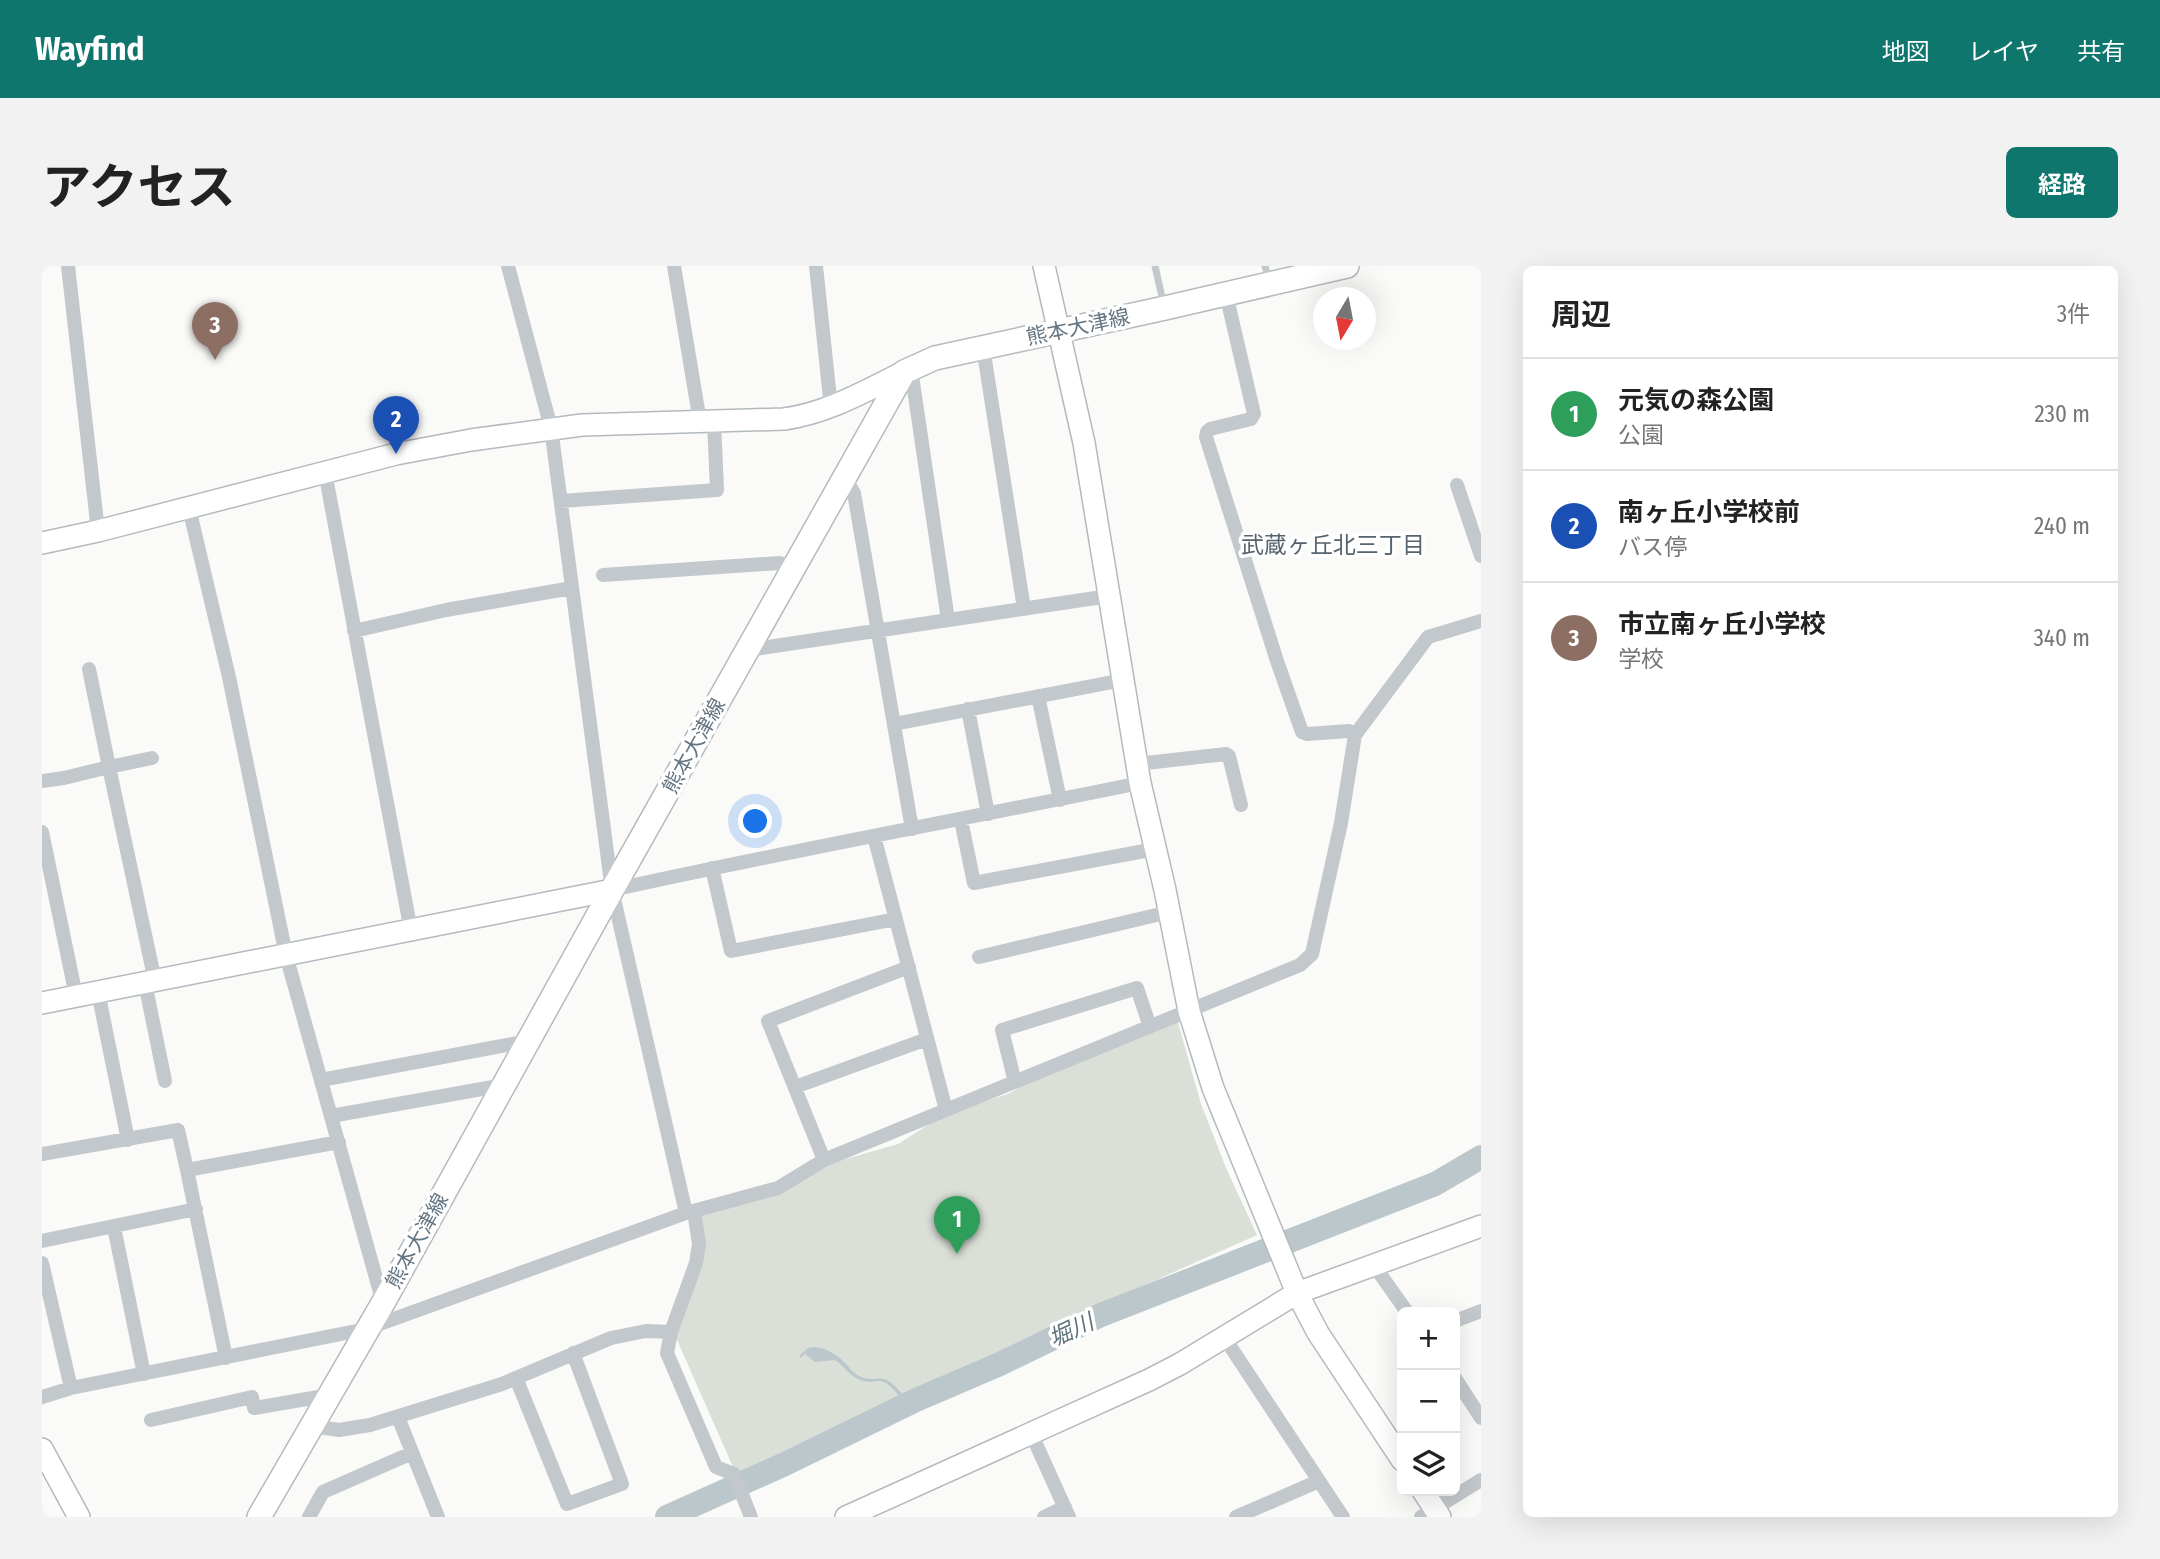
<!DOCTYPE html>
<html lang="ja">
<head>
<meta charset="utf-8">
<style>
  body { margin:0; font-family:"Fira Sans Condensed","Noto Sans JP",sans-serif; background:#f2f2f2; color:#222 }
  .controls { position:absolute; right:21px; bottom:21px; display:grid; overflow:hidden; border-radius:10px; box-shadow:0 7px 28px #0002 }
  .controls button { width:63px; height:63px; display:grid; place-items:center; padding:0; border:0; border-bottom:2px solid #e0e0e0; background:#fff; color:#222; font:35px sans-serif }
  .compass { position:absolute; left:1271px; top:21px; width:63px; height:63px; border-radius:50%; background:#fff; box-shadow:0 7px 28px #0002; rotate:190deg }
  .you { position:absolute; left:714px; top:556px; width:24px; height:24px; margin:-18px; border:5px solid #fff; border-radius:50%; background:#1a73e8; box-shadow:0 0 0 10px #1a73e833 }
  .badge { display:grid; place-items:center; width:46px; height:46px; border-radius:50%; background:#0f766e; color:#fff; font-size:23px; font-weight:700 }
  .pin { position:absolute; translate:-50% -58px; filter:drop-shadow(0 2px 4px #0008) }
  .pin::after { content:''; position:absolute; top:37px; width:24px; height:21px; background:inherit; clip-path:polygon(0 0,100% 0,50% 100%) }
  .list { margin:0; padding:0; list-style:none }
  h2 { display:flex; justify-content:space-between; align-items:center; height:91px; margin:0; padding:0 28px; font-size:30px }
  h2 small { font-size:23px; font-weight:400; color:#767676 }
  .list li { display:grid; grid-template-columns:46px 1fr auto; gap:21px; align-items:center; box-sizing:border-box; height:112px; padding:0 28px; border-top:2px solid #e0e0e0 }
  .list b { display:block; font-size:26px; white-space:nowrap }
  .list p { margin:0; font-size:23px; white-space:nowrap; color:#767676 }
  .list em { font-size:23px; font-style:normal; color:#767676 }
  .icon { flex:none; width:38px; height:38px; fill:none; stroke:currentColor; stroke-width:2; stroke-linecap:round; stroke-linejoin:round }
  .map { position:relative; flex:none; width:1439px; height:1251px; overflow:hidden; border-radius:10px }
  header { display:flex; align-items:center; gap:42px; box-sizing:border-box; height:98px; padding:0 35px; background:#0f766e; color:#fff }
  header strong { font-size:33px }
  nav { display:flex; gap:38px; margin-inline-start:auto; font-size:24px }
  .intro { display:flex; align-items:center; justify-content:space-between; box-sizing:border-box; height:168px; padding:0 42px }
  h1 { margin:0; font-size:49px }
  .button { padding:18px 32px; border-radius:10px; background:#0f766e; color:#fff; font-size:24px; font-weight:700 }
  main { display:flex; gap:42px; padding:0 42px }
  aside { flex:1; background:#fff; border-radius:10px; box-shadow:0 7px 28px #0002 }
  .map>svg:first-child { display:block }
  .green { fill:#dadfd7 }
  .water { fill:#bbc7cb }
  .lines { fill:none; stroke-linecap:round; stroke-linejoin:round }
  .river { stroke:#bbc7cb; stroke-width:24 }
  .secondary-casing { stroke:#b3babf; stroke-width:24 }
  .primary-casing { stroke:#b5babe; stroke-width:26 }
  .lane { stroke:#c3c8cc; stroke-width:7 }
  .street { stroke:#c3c8cc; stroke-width:14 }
  .secondary { stroke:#fff; stroke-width:21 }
  .primary { stroke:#fff; stroke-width:23 }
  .labels { text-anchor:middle; stroke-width:7; stroke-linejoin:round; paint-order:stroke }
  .street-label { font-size:21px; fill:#657683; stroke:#fff }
  .neighbourhood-label { font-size:23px; fill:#57646e; stroke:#fff }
  .water-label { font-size:23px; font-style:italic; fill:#60757c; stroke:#fff }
</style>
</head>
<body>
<header>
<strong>Wayfind</strong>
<nav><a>地図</a><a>レイヤ</a><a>共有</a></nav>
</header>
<div class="intro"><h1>アクセス</h1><a class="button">経路</a></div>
<main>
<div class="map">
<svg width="1439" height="1251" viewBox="0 0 1439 1251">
  <rect width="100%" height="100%" fill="#fafaf8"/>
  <path class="green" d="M 1135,753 L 1159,838 L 1184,902 L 1215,969 L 1087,1026 L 987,1076 L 872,1122 L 781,1169 L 695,1210 L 632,1067 L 657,998 L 655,948 L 793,896 L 856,878 L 905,847 L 966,828 L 999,809 Z"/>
  <path class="water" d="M 772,1081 C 785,1082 796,1089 805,1099 C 809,1103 811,1107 817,1110 C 837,1119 839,1102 860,1128 L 857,1130 C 836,1104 837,1122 816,1113 C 807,1109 801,1099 793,1094 L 773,1096 L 763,1088 L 758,1092 L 758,1089 L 766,1082 Z"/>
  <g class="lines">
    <path class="river" d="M 625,1251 L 743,1198 L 874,1134 L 958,1098 L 1059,1049 L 1393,918 L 1439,891"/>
    <g class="secondary-casing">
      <path id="secondary" d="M 1002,0 L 1042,177 L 1098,517 L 1123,624 L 1147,745 L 1171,822 L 1255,1027 L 1276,1067 L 1360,1194
        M 0,277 L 56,265 L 354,188 L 429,174 L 540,159 L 742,153 C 786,147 823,125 862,106
        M 0,737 L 570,624
        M 0,1183 L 37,1251
        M 1381,1225 L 1398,1251
        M 804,1251 L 1107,1114 L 1138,1098 L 1255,1027 L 1439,960"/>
    </g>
    <g class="primary-casing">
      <path id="primary" d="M 217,1251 L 341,1037 L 570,624 L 862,106 L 893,92 L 1123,42 L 1305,0"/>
    </g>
    <path class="lane" d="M 1113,0 L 1122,40
      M 1223,0 L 1227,14"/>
    <path class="street" d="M 26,0 L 56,265
      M 466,0 L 509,162 L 570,624 L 644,947
      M 632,0 L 658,156
      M 774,0 L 789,142
      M 1184,28 L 1212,148 L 1209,153 L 1168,163 L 1165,166 L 1164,171 L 1235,395 L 1260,466 L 1265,468 L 1307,465 L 1313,469
      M 941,81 L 982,343
      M 869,103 L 906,354
      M 283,206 L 369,665
      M 803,212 L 812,227 L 870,563
      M 1415,219 L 1439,290
      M 519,235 L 675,224 L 672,155
      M 147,242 L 187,411 L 244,689 L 341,1037
      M 561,309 L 738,297 L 752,302
      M 312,365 L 404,344 L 530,322
      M 706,384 L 1067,330
      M 47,403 L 67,501 L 110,492
      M 996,430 L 1018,534
      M 926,443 L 946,548
      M 852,458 L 1081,414
      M 1095,498 L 1184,488 L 1187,490 L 1199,539
      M 0,515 L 22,512 L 67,501 L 113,715
      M 919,554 L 932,617 L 1113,583
      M 0,566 L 34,730
      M 832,570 L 904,844
      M 670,602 L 689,685 L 854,653
      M 570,624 C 745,585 922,553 1098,517
      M 937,691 L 1127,646
      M 103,717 L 123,815
      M 56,726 L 86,874
      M 279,814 L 486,775
      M 973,816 L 960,764 L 1095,722 L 1108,761
      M 753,821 L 885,773
      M 289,850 L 462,819
      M 0,888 L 136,864 L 145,904 L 297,876
      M 782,894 L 726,755 L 867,701
      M 145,904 L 184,1092
      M 72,961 L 102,1108
      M 0,975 L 154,943
      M 0,997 L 29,1122
      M 1331,998 L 1365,1046
      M 1413,1055 L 1439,1045
      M 629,1066 L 625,1087 L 674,1201 L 692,1208 L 709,1251
      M 1182,1071 L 1301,1251
      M 474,1112 L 525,1238 L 580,1218 L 531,1087
      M 1413,1112 L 1439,1152
      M 0,1131 L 29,1122 L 324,1063 L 644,947 L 736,922 L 782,894 L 1258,699 L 1270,688 L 1299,557 L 1313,469 L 1386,371 L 1439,355
      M 356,1151 L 396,1251
      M 109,1154 L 210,1131 L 212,1142 L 288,1129
      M 270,1160 L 297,1164 L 328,1159 L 460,1118 L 569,1072 L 604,1065 L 629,1066 L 654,997 L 657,978 L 652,945
      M 989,1167 L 1027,1251
      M 267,1251 L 281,1226 L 370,1187
      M 1002,1251 L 1023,1241
      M 1194,1251 L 1277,1215
      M 1379,1251 L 1439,1214"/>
    <use href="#secondary" class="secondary"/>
    <use href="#primary" class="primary"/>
  </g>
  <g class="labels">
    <g class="street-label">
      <text transform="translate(1036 61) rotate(-12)" y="7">熊本大津線</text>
      <text transform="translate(652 480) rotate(-61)" y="7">熊本大津線</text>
      <text transform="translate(375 975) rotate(-61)" y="7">熊本大津線</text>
    </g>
    <g class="neighbourhood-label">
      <text x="1291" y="287">武蔵ヶ丘北三丁目</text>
    </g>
    <g class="water-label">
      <text transform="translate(1029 1064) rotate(-25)" y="8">堀川</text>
    </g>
  </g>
</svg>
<div class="controls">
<button>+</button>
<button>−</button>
<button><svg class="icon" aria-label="layers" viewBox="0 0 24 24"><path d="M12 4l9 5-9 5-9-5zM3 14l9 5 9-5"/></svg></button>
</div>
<svg class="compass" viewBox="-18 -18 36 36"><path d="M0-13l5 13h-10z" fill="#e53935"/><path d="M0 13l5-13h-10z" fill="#767676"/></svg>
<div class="you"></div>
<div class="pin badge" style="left:915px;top:988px;background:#2e9e5b">1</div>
<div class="pin badge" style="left:354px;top:188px;background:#1a4fb4">2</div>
<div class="pin badge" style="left:173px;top:94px;background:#8d6e63">3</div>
</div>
<aside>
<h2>周辺<small>3件</small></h2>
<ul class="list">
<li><span class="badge" style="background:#2e9e5b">1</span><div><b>元気の森公園</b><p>公園</p></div><em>230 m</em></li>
<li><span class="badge" style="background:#1a4fb4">2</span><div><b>南ヶ丘小学校前</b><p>バス停</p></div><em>240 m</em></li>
<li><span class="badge" style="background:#8d6e63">3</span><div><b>市立南ヶ丘小学校</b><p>学校</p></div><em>340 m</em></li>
</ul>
</aside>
</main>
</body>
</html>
